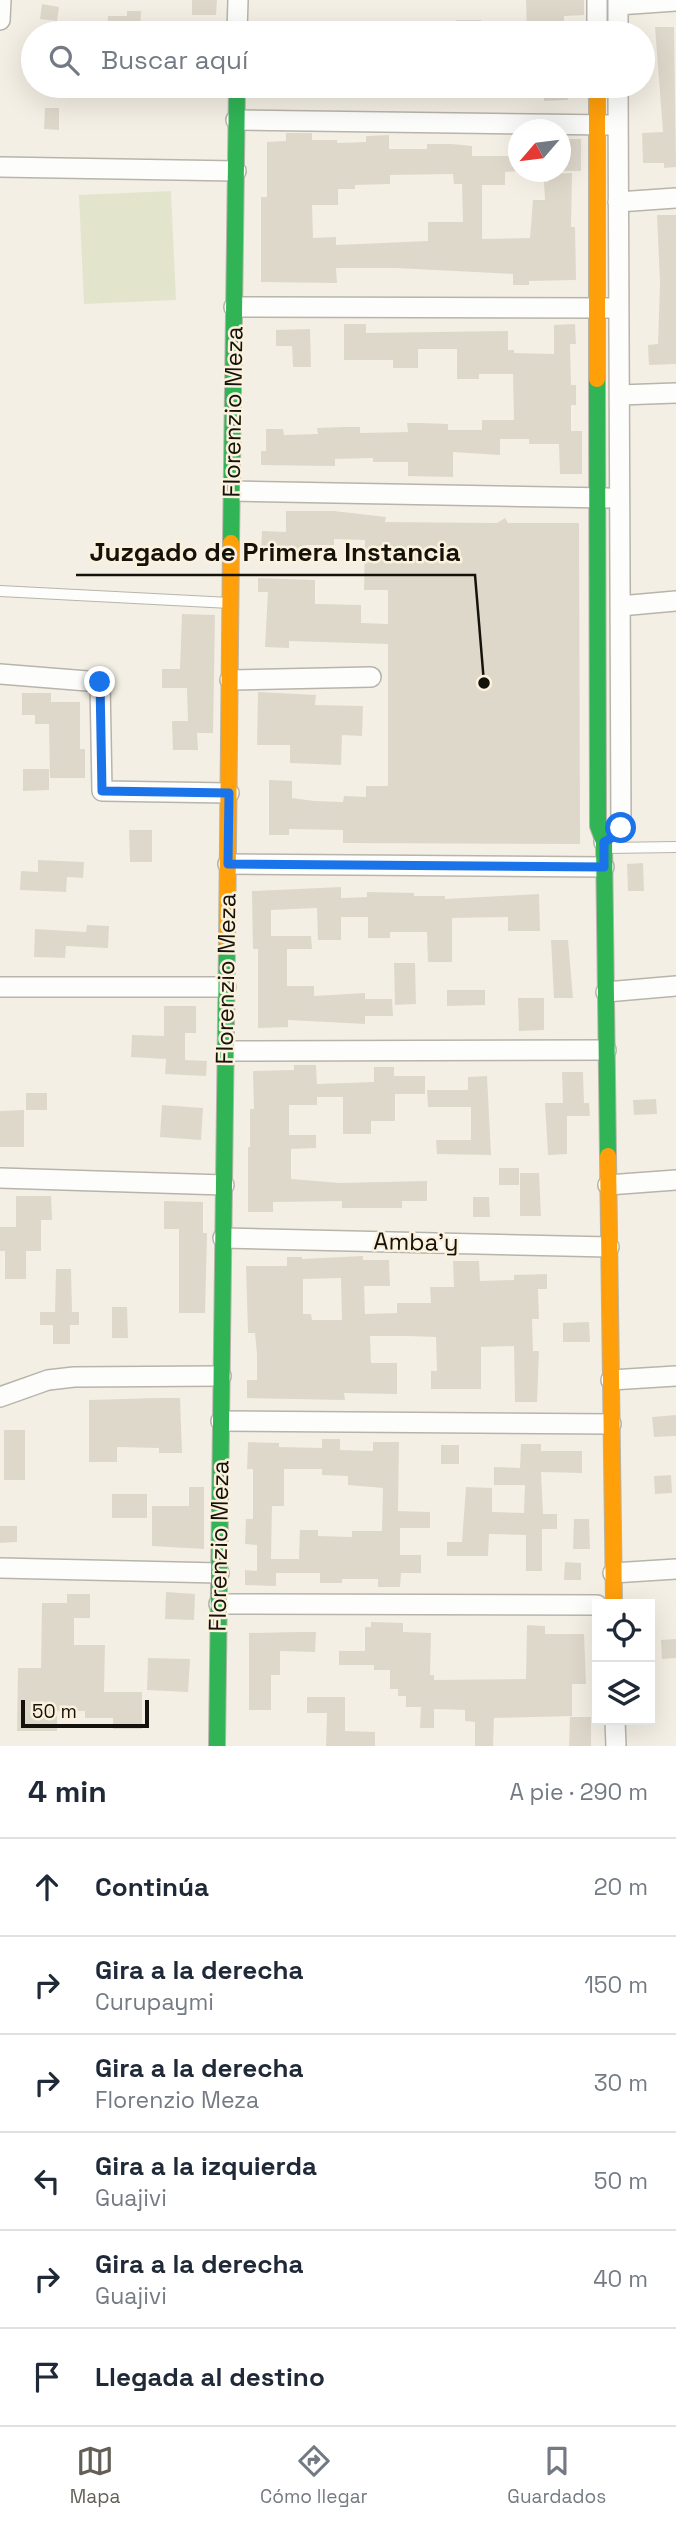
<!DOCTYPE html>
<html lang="es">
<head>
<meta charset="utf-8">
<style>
  body { margin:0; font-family:"Space Grotesk",sans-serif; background:#f6f6f7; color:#1f2937 }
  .controls { position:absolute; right:21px; bottom:21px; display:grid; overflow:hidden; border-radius:0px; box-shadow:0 7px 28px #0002 }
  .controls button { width:63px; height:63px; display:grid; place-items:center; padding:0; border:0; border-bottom:2px solid #e0e1e3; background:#fff; color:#1f2937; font:35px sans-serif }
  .compass { position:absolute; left:508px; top:119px; width:63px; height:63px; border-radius:50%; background:#fff; box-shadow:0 7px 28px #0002; rotate:242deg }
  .scale { position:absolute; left:21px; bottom:18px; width:128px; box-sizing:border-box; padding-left:7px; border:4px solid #15120b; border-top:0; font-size:19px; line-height:24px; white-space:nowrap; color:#15120b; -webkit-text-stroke:5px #fbf1dd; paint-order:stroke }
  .stop { position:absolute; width:21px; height:21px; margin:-16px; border:5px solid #1a73e8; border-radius:50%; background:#fff }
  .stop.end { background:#1a73e8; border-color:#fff; box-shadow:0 2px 7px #0008 }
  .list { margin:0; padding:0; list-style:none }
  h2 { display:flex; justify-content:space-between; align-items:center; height:91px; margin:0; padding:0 28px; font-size:30px }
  h2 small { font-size:23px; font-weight:400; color:#747a83 }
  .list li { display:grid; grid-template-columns:46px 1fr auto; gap:21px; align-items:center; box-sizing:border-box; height:98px; padding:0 28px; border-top:2px solid #e0e1e3 }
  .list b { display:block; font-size:26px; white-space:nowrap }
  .list p { margin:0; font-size:23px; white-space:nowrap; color:#747a83 }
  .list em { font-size:23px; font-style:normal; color:#747a83 }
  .icon { flex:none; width:38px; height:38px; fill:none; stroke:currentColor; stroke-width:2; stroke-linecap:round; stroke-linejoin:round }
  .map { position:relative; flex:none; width:676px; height:1746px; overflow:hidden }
  .search { position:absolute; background:#fff; box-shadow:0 7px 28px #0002; left:21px; right:21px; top:21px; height:77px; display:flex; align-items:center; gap:18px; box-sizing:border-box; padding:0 24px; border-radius:38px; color:#747a83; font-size:26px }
  .sheet { height:679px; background:#fff }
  nav { display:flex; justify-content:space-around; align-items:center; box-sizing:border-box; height:98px; border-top:2px solid #e0e1e3; background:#fff; font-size:19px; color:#747a83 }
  nav a { display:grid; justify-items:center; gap:4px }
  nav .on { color:#635f57 }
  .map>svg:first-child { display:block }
  .green { fill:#e2e5cb }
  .building { fill:#ded8cb; fill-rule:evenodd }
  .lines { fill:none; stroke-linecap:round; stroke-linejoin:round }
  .lane-casing { stroke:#b8b4ab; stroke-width:12 }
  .street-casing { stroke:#b8b4ab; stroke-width:22 }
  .fast-casing { stroke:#b8b4ab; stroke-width:18 }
  .slow-casing { stroke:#b8b4ab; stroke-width:18 }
  .lane { stroke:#fdfdfb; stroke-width:10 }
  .street { stroke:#fdfdfb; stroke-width:19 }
  .fast { stroke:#30b455; stroke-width:16 }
  .slow { stroke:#ff9f0a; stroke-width:16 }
  .route { stroke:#1a73e8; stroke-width:9 }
  .labels { text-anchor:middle; stroke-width:5; stroke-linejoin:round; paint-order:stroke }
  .street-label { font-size:24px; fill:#15120b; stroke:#fbf1dd }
  .leader { fill:none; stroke:#15120b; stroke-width:2.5 }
  .callout-dot { fill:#15120b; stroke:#fbf1dd; stroke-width:2.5 }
  .callout-label { font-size:26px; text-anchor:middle; font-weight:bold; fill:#15120b; stroke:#fbf1dd; stroke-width:5; stroke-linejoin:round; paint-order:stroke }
</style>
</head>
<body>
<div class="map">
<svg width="676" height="1746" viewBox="0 0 676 1746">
  <rect width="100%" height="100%" fill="#f4efe4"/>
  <path class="green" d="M 171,191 L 176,300 L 84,304 L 79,195 Z"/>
  <path class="building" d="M 192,0 L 217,0 L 216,15 L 192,15 Z
    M 526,0 L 584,0 L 584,15 L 564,16 L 564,33 L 527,33 Z
    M 42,4 L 59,7 L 57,21 L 40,19 Z
    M 127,11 L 141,11 L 140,33 L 107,33 L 108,16 L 127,16 Z
    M 456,20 L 481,20 L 482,33 L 457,33 Z
    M 655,27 L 674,27 L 676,167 L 664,168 L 664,163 L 643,163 L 642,133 L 663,132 Z
    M 544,86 L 567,86 L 568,100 L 544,101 Z
    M 45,108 L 59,108 L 59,130 L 44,129 Z
    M 286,133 L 312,133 L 312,140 L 337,140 L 337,143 L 366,142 L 366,136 L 389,135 L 389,149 L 427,149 L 427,144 L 452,144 L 472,146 L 472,156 L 519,156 L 519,171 L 505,172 L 505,185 L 482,185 L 482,239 L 530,238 L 533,200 L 545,200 L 544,182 L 548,182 L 548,174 L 572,173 L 571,227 L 575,227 L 576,280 L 529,281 L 529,285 L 513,285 L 513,274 L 395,268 L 336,268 L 337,283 L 261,282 L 261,197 L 267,197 L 267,142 L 286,141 ZM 453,174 L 454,184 L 462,184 L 463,222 L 428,222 L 428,241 L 336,245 L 336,237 L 313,238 L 312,205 L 338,205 L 338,189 L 355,189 L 355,185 L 390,184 L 390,175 Z
    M 567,139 L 581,139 L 581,171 L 561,171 L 561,144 L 567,144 Z
    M 657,215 L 676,215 L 676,364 L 649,365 L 648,345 L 658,344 L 660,283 Z
    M 344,324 L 366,324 L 366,333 L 508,331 L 508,350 L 514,350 L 514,353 L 554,354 L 554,325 L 575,324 L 576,344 L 570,344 L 571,385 L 576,385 L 576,405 L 571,405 L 571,431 L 582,431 L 582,474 L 560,474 L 559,444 L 529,444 L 529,439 L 500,439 L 500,455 L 453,452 L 453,477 L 408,476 L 408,462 L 373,462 L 373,458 L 335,459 L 335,466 L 261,465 L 261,451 L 266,451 L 266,429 L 283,429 L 284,435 L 318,434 L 317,428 L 343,427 L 360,427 L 360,433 L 408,432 L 407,423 L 421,423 L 448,424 L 448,430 L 482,430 L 482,420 L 514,420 L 513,374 L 479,374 L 479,379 L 457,379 L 457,349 L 418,349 L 418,368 L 393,368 L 393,360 L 344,360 Z
    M 310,329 L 311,367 L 293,367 L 292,346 L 276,346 L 276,330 Z
    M 286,511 L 334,511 L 386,517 L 385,522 L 497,523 L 505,518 L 508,523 L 579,523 L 580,844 L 343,843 L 343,830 L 289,829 L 289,835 L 269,835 L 269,780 L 292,781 L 292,798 L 314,801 L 343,802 L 344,796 L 366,797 L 366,786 L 388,786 L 388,644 L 289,641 L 289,648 L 265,647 L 268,592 L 258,592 L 258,578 L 315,580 L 315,604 L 361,605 L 361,623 L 388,624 L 388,590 L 364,590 L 365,540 L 334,539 L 334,545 L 306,545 L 306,552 L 261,552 L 262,531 L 286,532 Z
    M 182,614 L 215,615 L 213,733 L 197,733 L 198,750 L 173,750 L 172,721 L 188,721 L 187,688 L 162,688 L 162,669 L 180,669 Z
    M 258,692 L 316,695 L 315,705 L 363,706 L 362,736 L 342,735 L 341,765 L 290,763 L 290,745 L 257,745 Z
    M 22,693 L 51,693 L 51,702 L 80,702 L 80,749 L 85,749 L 85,778 L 50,778 L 49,724 L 35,724 L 35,715 L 22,715 Z
    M 23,769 L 49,769 L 49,790 L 23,791 Z
    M 129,830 L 152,830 L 152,862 L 130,862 Z
    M 38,860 L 84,862 L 83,878 L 67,877 L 66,892 L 20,890 L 21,871 L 38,872 Z
    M 643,863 L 644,891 L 628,891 L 627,864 Z
    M 341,887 L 341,898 L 367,897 L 367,892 L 414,893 L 414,896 L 445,896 L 445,899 L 539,894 L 540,931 L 508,931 L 508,917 L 452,918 L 452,962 L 428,962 L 427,932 L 390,932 L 390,938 L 368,938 L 368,917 L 341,917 L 341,940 L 318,940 L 317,908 L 271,910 L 271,936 L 311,936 L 312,949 L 287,949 L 287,986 L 314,986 L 314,996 L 365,993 L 365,999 L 392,999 L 393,1016 L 365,1016 L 365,1024 L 288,1020 L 288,1027 L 258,1028 L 258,949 L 253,949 L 252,891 Z
    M 87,925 L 109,926 L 108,948 L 66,946 L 65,958 L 34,957 L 35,929 L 86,932 Z
    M 551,940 L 568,940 L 573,998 L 554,998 Z
    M 394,963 L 415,963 L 416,1004 L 395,1005 Z
    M 447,990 L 485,990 L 485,1005 L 447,1006 Z
    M 518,998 L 544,998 L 544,1030 L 519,1031 Z
    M 164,1006 L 196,1006 L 196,1033 L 185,1033 L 185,1060 L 207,1061 L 206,1076 L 165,1074 L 166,1059 L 131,1057 L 132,1035 L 164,1036 Z
    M 294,1065 L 316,1065 L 317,1084 L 374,1082 L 374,1067 L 394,1067 L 394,1076 L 425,1076 L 425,1094 L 395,1094 L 395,1121 L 371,1121 L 371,1134 L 343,1134 L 343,1097 L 317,1097 L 317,1105 L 289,1105 L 289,1135 L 316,1135 L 316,1148 L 291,1149 L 291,1179 L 340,1183 L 427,1181 L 427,1201 L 402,1201 L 402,1208 L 342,1208 L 342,1201 L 273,1202 L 273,1212 L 248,1212 L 248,1147 L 250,1147 L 250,1109 L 254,1109 L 253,1071 L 294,1070 Z
    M 562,1072 L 583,1072 L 584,1103 L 589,1103 L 590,1116 L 567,1116 L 567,1154 L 548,1155 L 545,1103 L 563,1103 Z
    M 487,1076 L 491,1155 L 437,1154 L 436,1140 L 471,1140 L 471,1107 L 428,1107 L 427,1090 L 468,1090 L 468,1077 Z
    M 26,1093 L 47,1093 L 47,1110 L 26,1110 Z
    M 656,1099 L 657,1114 L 634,1115 L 633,1100 Z
    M 162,1105 L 203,1108 L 201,1140 L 160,1137 Z
    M 24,1110 L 24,1147 L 0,1147 L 0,1111 Z
    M 499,1168 L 519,1168 L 519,1185 L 499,1185 Z
    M 520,1173 L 539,1173 L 541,1216 L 520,1216 Z
    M 16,1196 L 51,1196 L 52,1220 L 41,1220 L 41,1251 L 26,1251 L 26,1279 L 5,1279 L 5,1251 L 0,1251 L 0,1227 L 16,1227 Z
    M 473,1197 L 489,1197 L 490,1217 L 473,1217 Z
    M 164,1201 L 203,1202 L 203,1233 L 207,1233 L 205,1313 L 179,1313 L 179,1229 L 164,1229 Z
    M 363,1256 L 363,1260 L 389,1260 L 390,1286 L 364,1286 L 365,1314 L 397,1313 L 397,1303 L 431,1303 L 430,1287 L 454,1287 L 453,1261 L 479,1261 L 480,1281 L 514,1280 L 514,1275 L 547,1274 L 547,1289 L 538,1289 L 539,1319 L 532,1319 L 533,1351 L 539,1351 L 537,1402 L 515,1402 L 514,1346 L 481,1347 L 481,1389 L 431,1389 L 431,1371 L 437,1371 L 436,1337 L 408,1336 L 370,1336 L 371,1363 L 397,1363 L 397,1394 L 344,1393 L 345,1400 L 247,1398 L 247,1380 L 257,1380 L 257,1354 L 255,1333 L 248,1333 L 246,1266 L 287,1266 L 287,1257 L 302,1257 L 302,1259 ZM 341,1278 L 342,1320 L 312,1320 L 311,1314 L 303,1314 L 303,1279 Z
    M 56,1269 L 71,1269 L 72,1312 L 79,1312 L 79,1325 L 70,1325 L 70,1344 L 53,1344 L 53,1325 L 40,1325 L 40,1312 L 55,1312 Z
    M 112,1307 L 127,1307 L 128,1338 L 112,1338 Z
    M 589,1322 L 590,1342 L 563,1342 L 563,1323 Z
    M 157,1398 L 180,1398 L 182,1453 L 159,1453 L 159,1448 L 117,1447 L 117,1462 L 89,1462 L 89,1400 Z
    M 676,1415 L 676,1436 L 654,1437 L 652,1417 Z
    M 4,1430 L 25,1430 L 25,1480 L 4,1480 Z
    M 322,1439 L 340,1439 L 340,1450 L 373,1451 L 373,1442 L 399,1442 L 398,1511 L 430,1512 L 430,1528 L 400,1528 L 400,1555 L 421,1555 L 421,1573 L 401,1573 L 400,1587 L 378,1587 L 378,1579 L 342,1579 L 342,1583 L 320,1583 L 320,1573 L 276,1573 L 276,1586 L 245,1585 L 245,1570 L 257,1571 L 257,1545 L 245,1544 L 246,1519 L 253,1519 L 253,1469 L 247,1469 L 248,1442 L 279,1443 L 279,1447 L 322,1448 ZM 284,1469 L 322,1469 L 322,1475 L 348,1476 L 348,1485 L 383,1488 L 382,1531 L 352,1531 L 352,1537 L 318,1536 L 318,1530 L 300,1530 L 299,1559 L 271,1559 L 272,1506 L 284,1506 Z
    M 521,1444 L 541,1444 L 541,1451 L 582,1451 L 582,1473 L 541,1472 L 543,1514 L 557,1514 L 557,1529 L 542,1529 L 542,1571 L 526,1571 L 526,1535 L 489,1534 L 488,1556 L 447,1556 L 447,1542 L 462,1542 L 466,1487 L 492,1488 L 492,1512 L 524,1513 L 525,1485 L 494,1485 L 494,1467 L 520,1468 Z
    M 441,1445 L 459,1445 L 459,1464 L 441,1464 Z
    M 671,1475 L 672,1493 L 655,1494 L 654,1476 Z
    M 189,1487 L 204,1487 L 204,1549 L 152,1546 L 152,1506 L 189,1506 Z
    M 112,1494 L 147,1494 L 147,1518 L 112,1518 Z
    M 574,1519 L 589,1519 L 590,1549 L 573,1549 Z
    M 0,1526 L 17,1526 L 17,1542 L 0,1543 Z
    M 565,1562 L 581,1563 L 581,1580 L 564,1580 Z
    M 166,1592 L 195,1594 L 194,1620 L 165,1619 Z
    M 67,1594 L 90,1594 L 90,1618 L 74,1618 L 74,1645 L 105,1645 L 104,1692 L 142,1692 L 142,1729 L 113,1729 L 113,1718 L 85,1718 L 85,1711 L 57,1711 L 57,1731 L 17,1731 L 18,1668 L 41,1668 L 42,1603 L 67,1603 Z
    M 371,1622 L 403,1623 L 403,1632 L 431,1633 L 430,1675 L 434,1675 L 434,1680 L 526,1679 L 527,1625 L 545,1626 L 545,1634 L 584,1634 L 586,1684 L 572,1684 L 572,1716 L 494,1718 L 493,1746 L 475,1746 L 475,1722 L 465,1721 L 465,1710 L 434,1709 L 434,1728 L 420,1728 L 421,1707 L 406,1707 L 406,1696 L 398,1696 L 398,1689 L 390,1689 L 390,1670 L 374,1670 L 374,1665 L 339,1665 L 339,1651 L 365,1651 L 365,1627 L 371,1627 Z
    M 296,1632 L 316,1632 L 315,1652 L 280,1651 L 280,1675 L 271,1675 L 271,1710 L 249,1710 L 249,1633 Z
    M 676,1639 L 676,1658 L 662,1659 L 661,1640 Z
    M 148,1658 L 190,1659 L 188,1692 L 147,1690 Z
    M 307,1697 L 345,1697 L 345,1731 L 375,1732 L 375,1746 L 326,1746 L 327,1713 L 307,1713 Z
    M 570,1717 L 591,1717 L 591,1746 L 569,1746 Z"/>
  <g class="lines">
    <g class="lane-casing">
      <path id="lane" d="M 0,591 L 230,603
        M 607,848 L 676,847"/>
    </g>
    <g class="street-casing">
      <path id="street" d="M 618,0 L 618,33
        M 618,5 L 676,1
        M 0,20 L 1,0
        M 237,33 L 238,0
        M 597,33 L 597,0
        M 236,120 L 610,125
        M 0,167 L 236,171
        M 618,202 L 676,198
        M 234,307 L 608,308
        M 620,395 L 676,393
        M 232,491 L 608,498
        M 620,606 L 676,601
        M 0,674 L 100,682 L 102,791 L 229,793
        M 230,680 L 371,677
        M 604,842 L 616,836 L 621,828 L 618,86
        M 228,864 L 604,867
        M 0,987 L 226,987
        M 606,992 L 676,986
        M 226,1051 L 606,1050
        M 0,1178 L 224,1185
        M 608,1185 L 676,1180
        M 223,1238 L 609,1247
        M 611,1380 L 676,1376
        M 0,1397 L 48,1380 L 74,1377 L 221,1376
        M 221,1421 L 611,1424
        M 0,1568 L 219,1573
        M 613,1573 L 676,1569
        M 219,1604 L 597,1605
        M 615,1720 L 616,1746"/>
    </g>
    <g class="fast-casing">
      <path id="fast" d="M 597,379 L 598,826 L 604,842 L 608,1156
        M 231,543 L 237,86
        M 217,1746 L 227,942"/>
    </g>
    <g class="slow-casing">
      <path id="slow" d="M 597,86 L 597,379
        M 227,942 L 231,543
        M 608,1156 L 614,1604"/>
    </g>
    <use href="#lane" class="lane"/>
    <use href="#street" class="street"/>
    <use href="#fast" class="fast"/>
    <use href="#slow" class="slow"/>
  </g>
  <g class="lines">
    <path class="route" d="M 100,682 L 102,791 L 229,793 L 228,864 L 604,867 L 604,842 L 615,836 L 621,828"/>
  </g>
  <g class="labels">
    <g class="street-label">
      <text transform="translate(233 412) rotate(-89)" y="8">Florenzio Meza</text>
      <text transform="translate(226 979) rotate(-89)" y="8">Florenzio Meza</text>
      <text transform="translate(416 1242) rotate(1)" y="8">Amba'y</text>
      <text transform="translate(219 1546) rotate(-89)" y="8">Florenzio Meza</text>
    </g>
  </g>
  <path class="leader" d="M484 683L475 575H76"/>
  <circle class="callout-dot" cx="484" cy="683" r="7"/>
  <g class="callout-label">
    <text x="275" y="561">Juzgado de Primera Instancia</text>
  </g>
</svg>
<div class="controls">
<button><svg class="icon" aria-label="locate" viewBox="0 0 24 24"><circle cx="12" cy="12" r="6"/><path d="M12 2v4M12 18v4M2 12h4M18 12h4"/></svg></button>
<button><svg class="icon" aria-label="layers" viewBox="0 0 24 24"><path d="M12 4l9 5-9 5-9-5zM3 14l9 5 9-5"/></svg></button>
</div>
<svg class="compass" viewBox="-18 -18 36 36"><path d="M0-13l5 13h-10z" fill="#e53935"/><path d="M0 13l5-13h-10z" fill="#747a83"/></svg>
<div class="scale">50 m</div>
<div class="stop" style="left:621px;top:828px"></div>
<div class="stop end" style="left:100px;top:682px"></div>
<div class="search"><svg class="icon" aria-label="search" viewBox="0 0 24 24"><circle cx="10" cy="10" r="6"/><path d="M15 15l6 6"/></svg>Buscar aquí</div>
</div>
<section class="sheet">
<h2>4 min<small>A pie · 290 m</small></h2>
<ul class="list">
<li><svg class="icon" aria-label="ahead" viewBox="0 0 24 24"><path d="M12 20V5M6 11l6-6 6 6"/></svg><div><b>Continúa</b></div><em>20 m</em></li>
<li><svg class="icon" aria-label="right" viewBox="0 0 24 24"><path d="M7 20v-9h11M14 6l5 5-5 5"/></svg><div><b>Gira a la derecha</b><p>Curupaymi</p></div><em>150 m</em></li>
<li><svg class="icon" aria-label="right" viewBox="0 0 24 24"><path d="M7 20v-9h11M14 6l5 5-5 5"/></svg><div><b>Gira a la derecha</b><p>Florenzio Meza</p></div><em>30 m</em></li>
<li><svg class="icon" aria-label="left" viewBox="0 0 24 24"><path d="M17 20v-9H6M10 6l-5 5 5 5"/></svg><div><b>Gira a la izquierda</b><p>Guajivi</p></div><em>50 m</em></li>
<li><svg class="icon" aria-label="right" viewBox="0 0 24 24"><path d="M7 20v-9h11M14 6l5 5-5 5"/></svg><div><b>Gira a la derecha</b><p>Guajivi</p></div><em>40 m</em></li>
<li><svg class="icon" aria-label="arrive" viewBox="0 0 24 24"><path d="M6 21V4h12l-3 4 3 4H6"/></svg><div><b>Llegada al destino</b></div></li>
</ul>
</section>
<nav>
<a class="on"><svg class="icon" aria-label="map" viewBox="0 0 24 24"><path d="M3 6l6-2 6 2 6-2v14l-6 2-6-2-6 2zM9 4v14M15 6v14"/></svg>Mapa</a>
<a><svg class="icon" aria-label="directions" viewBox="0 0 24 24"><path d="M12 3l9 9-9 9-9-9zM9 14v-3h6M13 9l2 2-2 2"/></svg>Cómo llegar</a>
<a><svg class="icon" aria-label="saved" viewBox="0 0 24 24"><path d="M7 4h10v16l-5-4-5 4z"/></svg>Guardados</a>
</nav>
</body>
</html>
